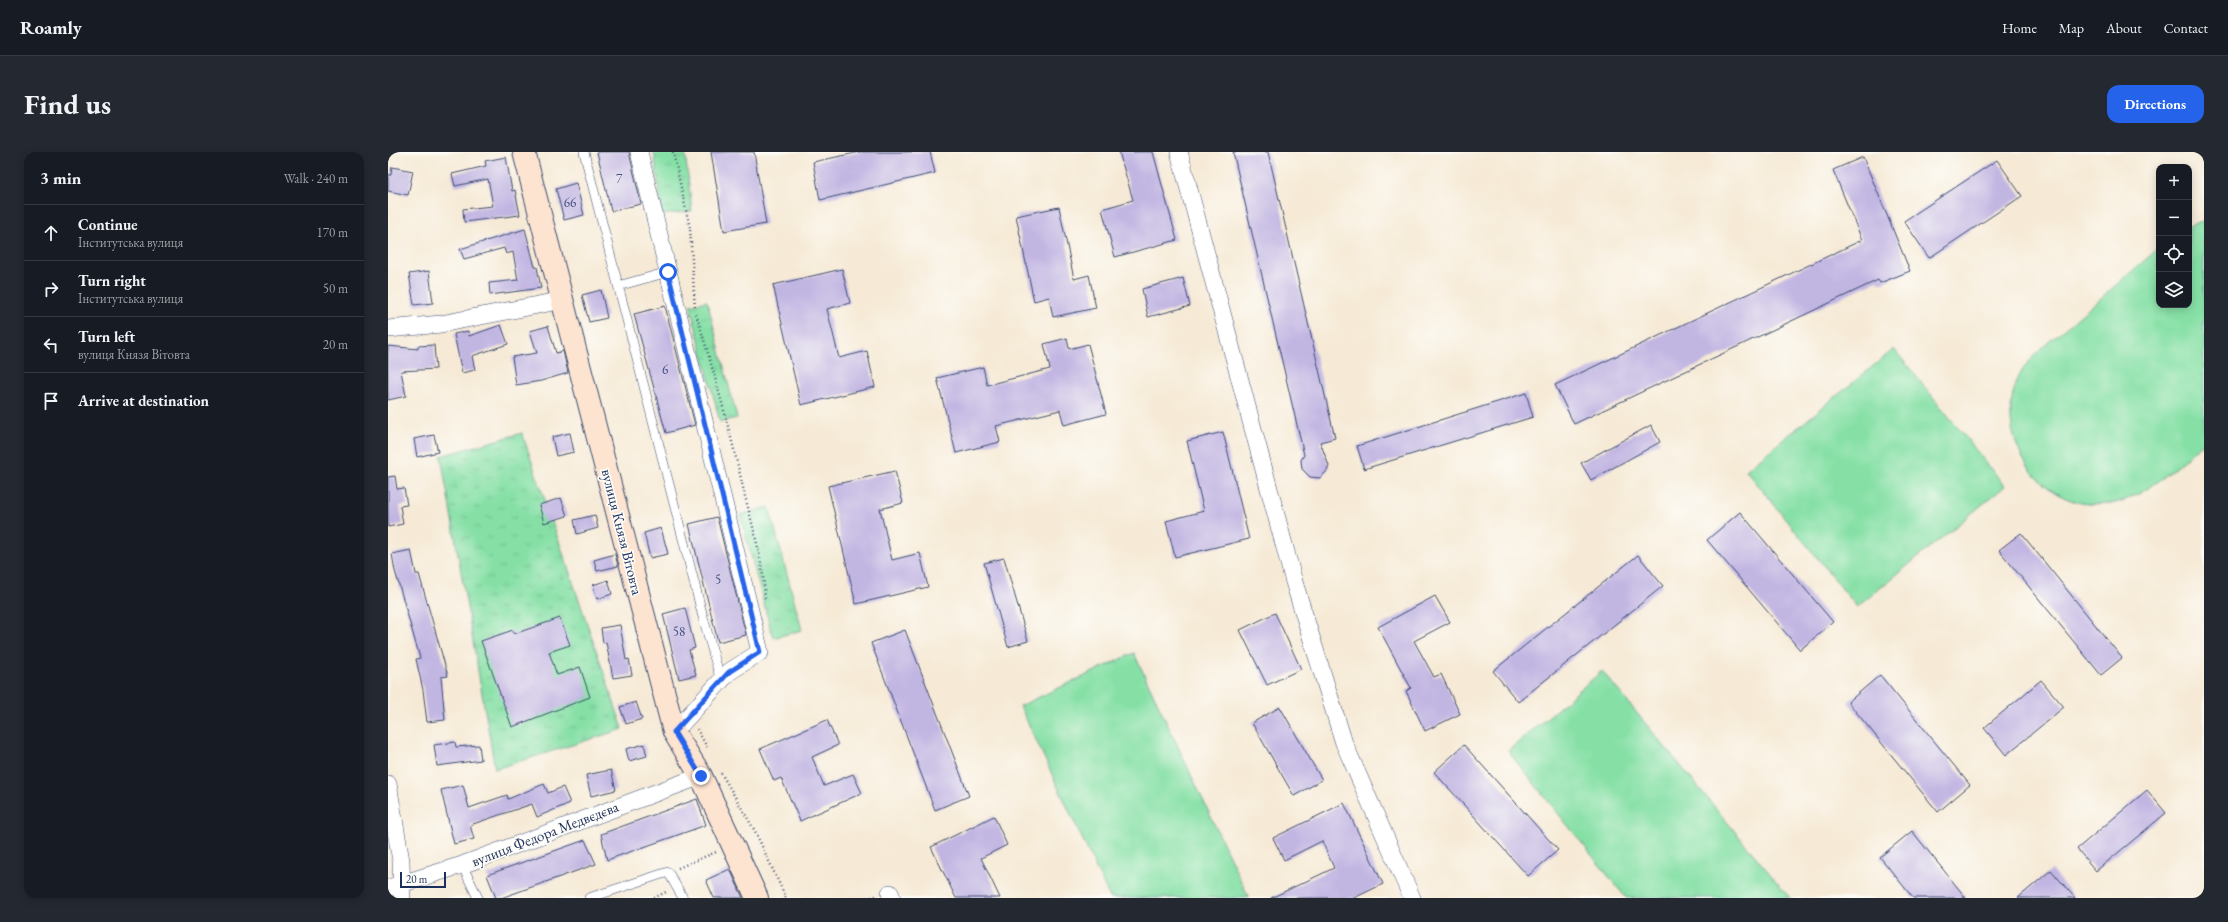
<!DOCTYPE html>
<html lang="en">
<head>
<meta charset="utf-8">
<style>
  body { margin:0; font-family:"EB Garamond",serif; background:#242831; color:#f1f3f6 }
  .controls { position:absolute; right:12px; top:12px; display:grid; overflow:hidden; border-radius:8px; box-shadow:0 2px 10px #0003 }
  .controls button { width:36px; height:36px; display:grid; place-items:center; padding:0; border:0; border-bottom:1px solid #363941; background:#171b24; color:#f1f3f6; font:20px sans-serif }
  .scale { position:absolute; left:12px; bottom:10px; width:46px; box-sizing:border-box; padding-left:4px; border:2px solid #1b2f5e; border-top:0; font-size:11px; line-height:14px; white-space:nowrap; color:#1b2f5e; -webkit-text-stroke:3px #fdfcf7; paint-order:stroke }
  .stop { position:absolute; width:12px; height:12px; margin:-9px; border:3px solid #2563eb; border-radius:50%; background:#fff }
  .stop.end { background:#2563eb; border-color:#fff; box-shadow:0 1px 4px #0008 }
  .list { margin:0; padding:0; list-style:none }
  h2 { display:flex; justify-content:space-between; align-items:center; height:52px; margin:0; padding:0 16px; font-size:17px }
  h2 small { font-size:13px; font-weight:400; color:#9ea1a6 }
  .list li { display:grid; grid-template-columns:26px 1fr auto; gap:12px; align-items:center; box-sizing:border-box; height:56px; padding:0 16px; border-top:1px solid #363941 }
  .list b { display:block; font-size:15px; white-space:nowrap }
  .list p { margin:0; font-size:13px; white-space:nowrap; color:#9ea1a6 }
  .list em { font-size:13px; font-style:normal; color:#9ea1a6 }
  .icon { flex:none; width:22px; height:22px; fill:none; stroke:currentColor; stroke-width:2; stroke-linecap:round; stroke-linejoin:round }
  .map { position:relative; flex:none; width:1816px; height:746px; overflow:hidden; border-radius:12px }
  header { display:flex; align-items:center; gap:24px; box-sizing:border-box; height:56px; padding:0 20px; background:#171b24; border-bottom:1px solid #363941 }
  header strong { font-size:19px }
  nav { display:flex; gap:22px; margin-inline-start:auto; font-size:14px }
  .intro { display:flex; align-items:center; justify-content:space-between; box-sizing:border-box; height:96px; padding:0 24px }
  h1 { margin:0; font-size:28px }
  .button { padding:10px 18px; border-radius:12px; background:#2563eb; color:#fff; font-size:14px; font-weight:700 }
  main { display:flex; gap:24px; padding:0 24px }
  aside { flex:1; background:#171b24; border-radius:12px; box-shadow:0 2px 10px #0003 }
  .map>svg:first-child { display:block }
  .grass { fill:#86e0a6; stroke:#508882 }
  .park { fill:url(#park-tufts); stroke:#508882 }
  .building { fill:#c1b5e2 }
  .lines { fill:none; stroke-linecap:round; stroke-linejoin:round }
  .lane-casing { stroke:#3c4b70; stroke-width:10 }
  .street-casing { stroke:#3c4b70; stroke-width:18 }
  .secondary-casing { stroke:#3c4b70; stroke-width:24 }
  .path { stroke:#3c4b70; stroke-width:2.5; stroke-dasharray:1 3; stroke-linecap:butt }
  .lane { stroke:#fff; stroke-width:9 }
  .street { stroke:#fff; stroke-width:17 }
  .secondary { stroke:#fde4d1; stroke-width:22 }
  .route { stroke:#2563eb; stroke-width:5 }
  .labels { text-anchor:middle; stroke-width:3.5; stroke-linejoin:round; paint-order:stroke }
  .number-label { font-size:13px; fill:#44507f }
  .street-label { font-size:15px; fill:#1b2f5e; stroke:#fdfcf7 }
</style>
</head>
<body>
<header>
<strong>Roamly</strong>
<nav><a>Home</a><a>Map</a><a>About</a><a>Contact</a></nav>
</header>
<div class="intro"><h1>Find us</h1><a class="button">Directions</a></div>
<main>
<aside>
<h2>3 min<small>Walk · 240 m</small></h2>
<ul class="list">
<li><svg class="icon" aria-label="ahead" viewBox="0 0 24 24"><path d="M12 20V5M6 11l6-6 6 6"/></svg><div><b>Continue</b><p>Інститутська вулиця</p></div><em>170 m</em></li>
<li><svg class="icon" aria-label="right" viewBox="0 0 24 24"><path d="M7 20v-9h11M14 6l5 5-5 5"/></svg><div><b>Turn right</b><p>Інститутська вулиця</p></div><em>50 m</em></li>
<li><svg class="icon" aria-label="left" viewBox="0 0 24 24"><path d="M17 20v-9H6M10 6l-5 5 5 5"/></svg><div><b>Turn left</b><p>вулиця Князя Вітовта</p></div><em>20 m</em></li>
<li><svg class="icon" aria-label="arrive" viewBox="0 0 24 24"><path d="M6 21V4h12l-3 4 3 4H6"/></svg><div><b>Arrive at destination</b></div></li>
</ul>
</aside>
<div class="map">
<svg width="1816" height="746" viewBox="0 0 1816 746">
  <defs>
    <pattern id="park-tufts" width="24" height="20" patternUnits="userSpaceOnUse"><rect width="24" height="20" fill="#86e0a6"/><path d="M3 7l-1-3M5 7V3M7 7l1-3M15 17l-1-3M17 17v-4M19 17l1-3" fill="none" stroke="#73c091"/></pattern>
  </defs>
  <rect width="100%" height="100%" fill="#fdfcf7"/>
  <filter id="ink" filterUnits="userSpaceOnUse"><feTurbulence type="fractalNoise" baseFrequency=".025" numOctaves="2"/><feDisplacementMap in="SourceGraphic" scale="8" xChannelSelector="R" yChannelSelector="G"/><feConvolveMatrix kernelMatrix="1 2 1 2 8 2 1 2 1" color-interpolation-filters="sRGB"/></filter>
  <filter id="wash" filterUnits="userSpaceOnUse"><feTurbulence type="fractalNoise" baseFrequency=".012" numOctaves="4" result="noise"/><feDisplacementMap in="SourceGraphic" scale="16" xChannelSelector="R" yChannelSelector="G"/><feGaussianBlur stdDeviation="0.9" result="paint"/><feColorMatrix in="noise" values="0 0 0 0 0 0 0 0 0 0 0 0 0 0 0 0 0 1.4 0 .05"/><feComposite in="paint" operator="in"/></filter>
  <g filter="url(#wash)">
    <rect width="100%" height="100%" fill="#f6ead6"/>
    <path class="grass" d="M 1816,69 L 1816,290 C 1790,312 1764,341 1730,350 C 1657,369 1597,283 1634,219 C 1647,199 1668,184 1686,169 C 1714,145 1743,120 1771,96 L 1771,153 L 1801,153 L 1801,75 Z
      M 1506,197 L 1617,334 L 1469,455 L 1358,318 Z
      M 746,501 L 861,746 L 722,746 L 632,554 Z
      M 1214,519 L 1402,746 L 1238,746 L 1120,599 Z"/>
    <path class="park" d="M 266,0 L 297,0 L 304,59 L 274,63 Z
      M 319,149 L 349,266 L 332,270 L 302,153 Z
      M 134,281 L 235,577 L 107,617 L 53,304 Z
      M 381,355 L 414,478 L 385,486 L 352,363 Z"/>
    <g id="blocks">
      <path class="building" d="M 209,0 L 241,0 L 253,52 L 223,59 Z
        M 323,0 L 366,0 L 378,72 L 336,79 Z
        M 472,0 L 542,0 L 547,21 L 432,48 L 425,10 Z
        M 731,0 L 765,0 L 789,88 L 727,105 L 714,57 L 745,48 Z
        M 845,0 L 880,0 L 947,286 L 932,290 L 941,314 L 939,319 L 932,326 L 922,325 L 914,317 L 913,308 L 916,303 Z
        M 118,5 L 124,39 L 127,38 L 132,63 L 76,70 L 75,57 L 105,54 L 100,27 L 67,34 L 64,22 L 98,14 L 97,9 Z
        M 1475,5 L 1522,119 L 1492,131 L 1490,128 L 1186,272 L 1167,233 L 1474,88 L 1445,18 Z
        M 1609,8 L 1634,44 L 1541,106 L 1516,69 Z
        M 4,15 L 25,19 L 20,43 L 0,39 L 0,23 L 3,23 Z
        M 188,31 L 196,63 L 176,68 L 168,37 Z
        M 671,55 L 686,127 L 701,123 L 708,156 L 665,165 L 661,145 L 646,149 L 628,64 Z
        M 137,77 L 147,115 L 149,115 L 153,136 L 102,143 L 101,131 L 130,128 L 125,100 L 118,102 L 116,96 L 76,107 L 72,97 Z
        M 454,117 L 462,151 L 439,157 L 451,206 L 479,199 L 487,235 L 413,253 L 385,133 Z
        M 41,119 L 45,151 L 26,153 L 21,122 Z
        M 795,126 L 802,154 L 760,165 L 754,137 Z
        M 213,138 L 219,166 L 201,170 L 194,143 Z
        M 277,154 L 307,273 L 278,281 L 246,162 Z
        M 113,173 L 120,192 L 84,204 L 87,218 L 74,221 L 66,182 L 80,179 L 81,184 Z
        M 160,174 L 168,201 L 175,199 L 180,221 L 153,229 L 128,233 L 124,205 L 149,201 L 142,179 Z
        M 679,186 L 681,197 L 700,192 L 718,262 L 676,273 L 672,258 L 608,274 L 612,290 L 568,301 L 549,226 L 595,215 L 599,233 L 662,217 L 656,192 Z
        M 46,193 L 48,217 L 13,219 L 18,244 L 0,248 L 0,194 L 30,197 L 30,194 Z
        M 1138,241 L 1145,265 L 976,317 L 969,294 Z
        M 1263,273 L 1272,290 L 1203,328 L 1193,311 Z
        M 835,280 L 861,387 L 787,405 L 778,369 L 816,359 L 799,289 Z
        M 182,281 L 186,300 L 168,304 L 164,285 Z
        M 46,283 L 50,300 L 29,305 L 26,287 Z
        M 507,319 L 515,351 L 492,357 L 504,408 L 532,401 L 540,435 L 468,452 L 440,334 Z
        M 7,324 L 9,337 L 16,336 L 19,353 L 12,354 L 15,372 L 0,375 L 0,325 Z
        M 173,346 L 179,364 L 156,371 L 151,353 Z
        M 1352,360 L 1445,470 L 1412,498 L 1319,388 Z
        M 207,363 L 210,376 L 189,382 L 186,368 Z
        M 329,365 L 358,483 L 330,490 L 301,372 Z
        M 273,376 L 280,402 L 262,406 L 256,381 Z
        M 1633,381 L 1734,506 L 1713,523 L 1611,398 Z
        M 23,398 L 28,422 L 31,422 L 60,524 L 53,525 L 57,568 L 39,570 L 35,538 L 28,507 L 32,506 L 7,419 L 4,402 Z
        M 227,402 L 230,414 L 209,419 L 206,408 Z
        M 1250,403 L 1275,434 L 1130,550 L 1105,519 Z
        M 616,406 L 640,489 L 620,495 L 596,411 Z
        M 220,428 L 224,442 L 209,447 L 205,433 Z
        M 1047,444 L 1062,470 L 1026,489 L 1046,525 L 1053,522 L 1072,562 L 1037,579 L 1018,539 L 1023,536 L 990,475 Z
        M 297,456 L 307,496 L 301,498 L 308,523 L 291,527 L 275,462 Z
        M 887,461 L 913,517 L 879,533 L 852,478 Z
        M 172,466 L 182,493 L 161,500 L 169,523 L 192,515 L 202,545 L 124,575 L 93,489 L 125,478 L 126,482 Z
        M 232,473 L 238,508 L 241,507 L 244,523 L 225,526 L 218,490 L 215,491 L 213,476 Z
        M 517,478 L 581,644 L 547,658 L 483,491 Z
        M 1492,523 L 1582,633 L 1550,660 L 1460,550 Z
        M 1653,528 L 1676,555 L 1618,603 L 1596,576 Z
        M 248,550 L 254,567 L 238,572 L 232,555 Z
        M 892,555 L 934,628 L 906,644 L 864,571 Z
        M 439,568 L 450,593 L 424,605 L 436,634 L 465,622 L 474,641 L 412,669 L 393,626 L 386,629 L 372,597 Z
        M 67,590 L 68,595 L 91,593 L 93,608 L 49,614 L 46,593 Z
        M 256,592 L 259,604 L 241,609 L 238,597 Z
        M 1076,593 L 1170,698 L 1140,724 L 1046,620 Z
        M 223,618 L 228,638 L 203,644 L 198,623 Z
        M 156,632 L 160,641 L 175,635 L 182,651 L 149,665 L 144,652 L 82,673 L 86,687 L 66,692 L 53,638 L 75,633 L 81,656 L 119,643 L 120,647 Z
        M 1759,638 L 1778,661 L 1708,719 L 1689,697 Z
        M 309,647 L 318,673 L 219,708 L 213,682 Z
        M 956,651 L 995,732 L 966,746 L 883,746 L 946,716 L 934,689 L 896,708 L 885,686 Z
        M 606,664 L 619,693 L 593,706 L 612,746 L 568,746 L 543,695 Z
        M 1524,679 L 1578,746 L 1525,746 L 1492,705 Z
        M 197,688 L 208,712 L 113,746 L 108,746 L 99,723 Z
        M 342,717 L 355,746 L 326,746 L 318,728 Z
        M 1663,718 L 1687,746 L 1630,746 Z"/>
    </g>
  </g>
  <g filter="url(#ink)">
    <use href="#blocks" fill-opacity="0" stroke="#3c4b70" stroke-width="1"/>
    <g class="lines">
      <g class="lane-casing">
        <path id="lane" d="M 196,0 L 315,465 L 333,529
          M 230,134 L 280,120
          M 74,713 L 90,746
          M 201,746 L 280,720 L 295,746"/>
      </g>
      <g class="street-casing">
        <path id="street" d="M 251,0 L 372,500 L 341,520 L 286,580
          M 791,0 L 906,430 L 956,591 L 1024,746
          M 0,177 L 53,172 L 175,148
          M 0,632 L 13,709 L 14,746
          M 0,736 L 74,713 L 313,624
          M 502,741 L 504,746"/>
      </g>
      <g class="secondary-casing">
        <path id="secondary" d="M 136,0 L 286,580 L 313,624 L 369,746"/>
      </g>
      <path class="path" d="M 285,0 L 302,76 L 307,157
        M 308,162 C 327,222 343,283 357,344 C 366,379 376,413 377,448
        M 309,577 L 319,595
        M 333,621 L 367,679 L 398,746
        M 290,716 L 328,700
        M 266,746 L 278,740
        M 479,746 L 488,744"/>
      <use href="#lane" class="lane"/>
      <use href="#street" class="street"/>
      <use href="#secondary" class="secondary"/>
    </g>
  </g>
  <g class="lines" filter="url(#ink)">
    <path class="route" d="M 280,120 L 372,500 L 341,520 L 286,580 L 313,624"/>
  </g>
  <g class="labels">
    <g class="number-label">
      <text x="231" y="31">7</text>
      <text x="182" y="55">66</text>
      <text x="277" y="222">6</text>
      <text x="330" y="432">5</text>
      <text x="291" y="484">58</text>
    </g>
    <g class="street-label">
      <text transform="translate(234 380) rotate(76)" y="5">вулиця Князя Вітовта</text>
      <text transform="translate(157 682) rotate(-21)" y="5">вулиця Федора Медвєдєва</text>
    </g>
  </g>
</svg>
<div class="controls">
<button>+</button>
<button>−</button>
<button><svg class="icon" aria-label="locate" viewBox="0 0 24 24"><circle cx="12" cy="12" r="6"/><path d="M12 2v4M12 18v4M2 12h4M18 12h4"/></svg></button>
<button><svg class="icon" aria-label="layers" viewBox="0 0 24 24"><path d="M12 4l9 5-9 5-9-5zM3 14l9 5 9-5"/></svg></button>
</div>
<div class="scale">20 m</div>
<div class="stop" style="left:280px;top:120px"></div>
<div class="stop end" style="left:313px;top:624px"></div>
</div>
</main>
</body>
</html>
